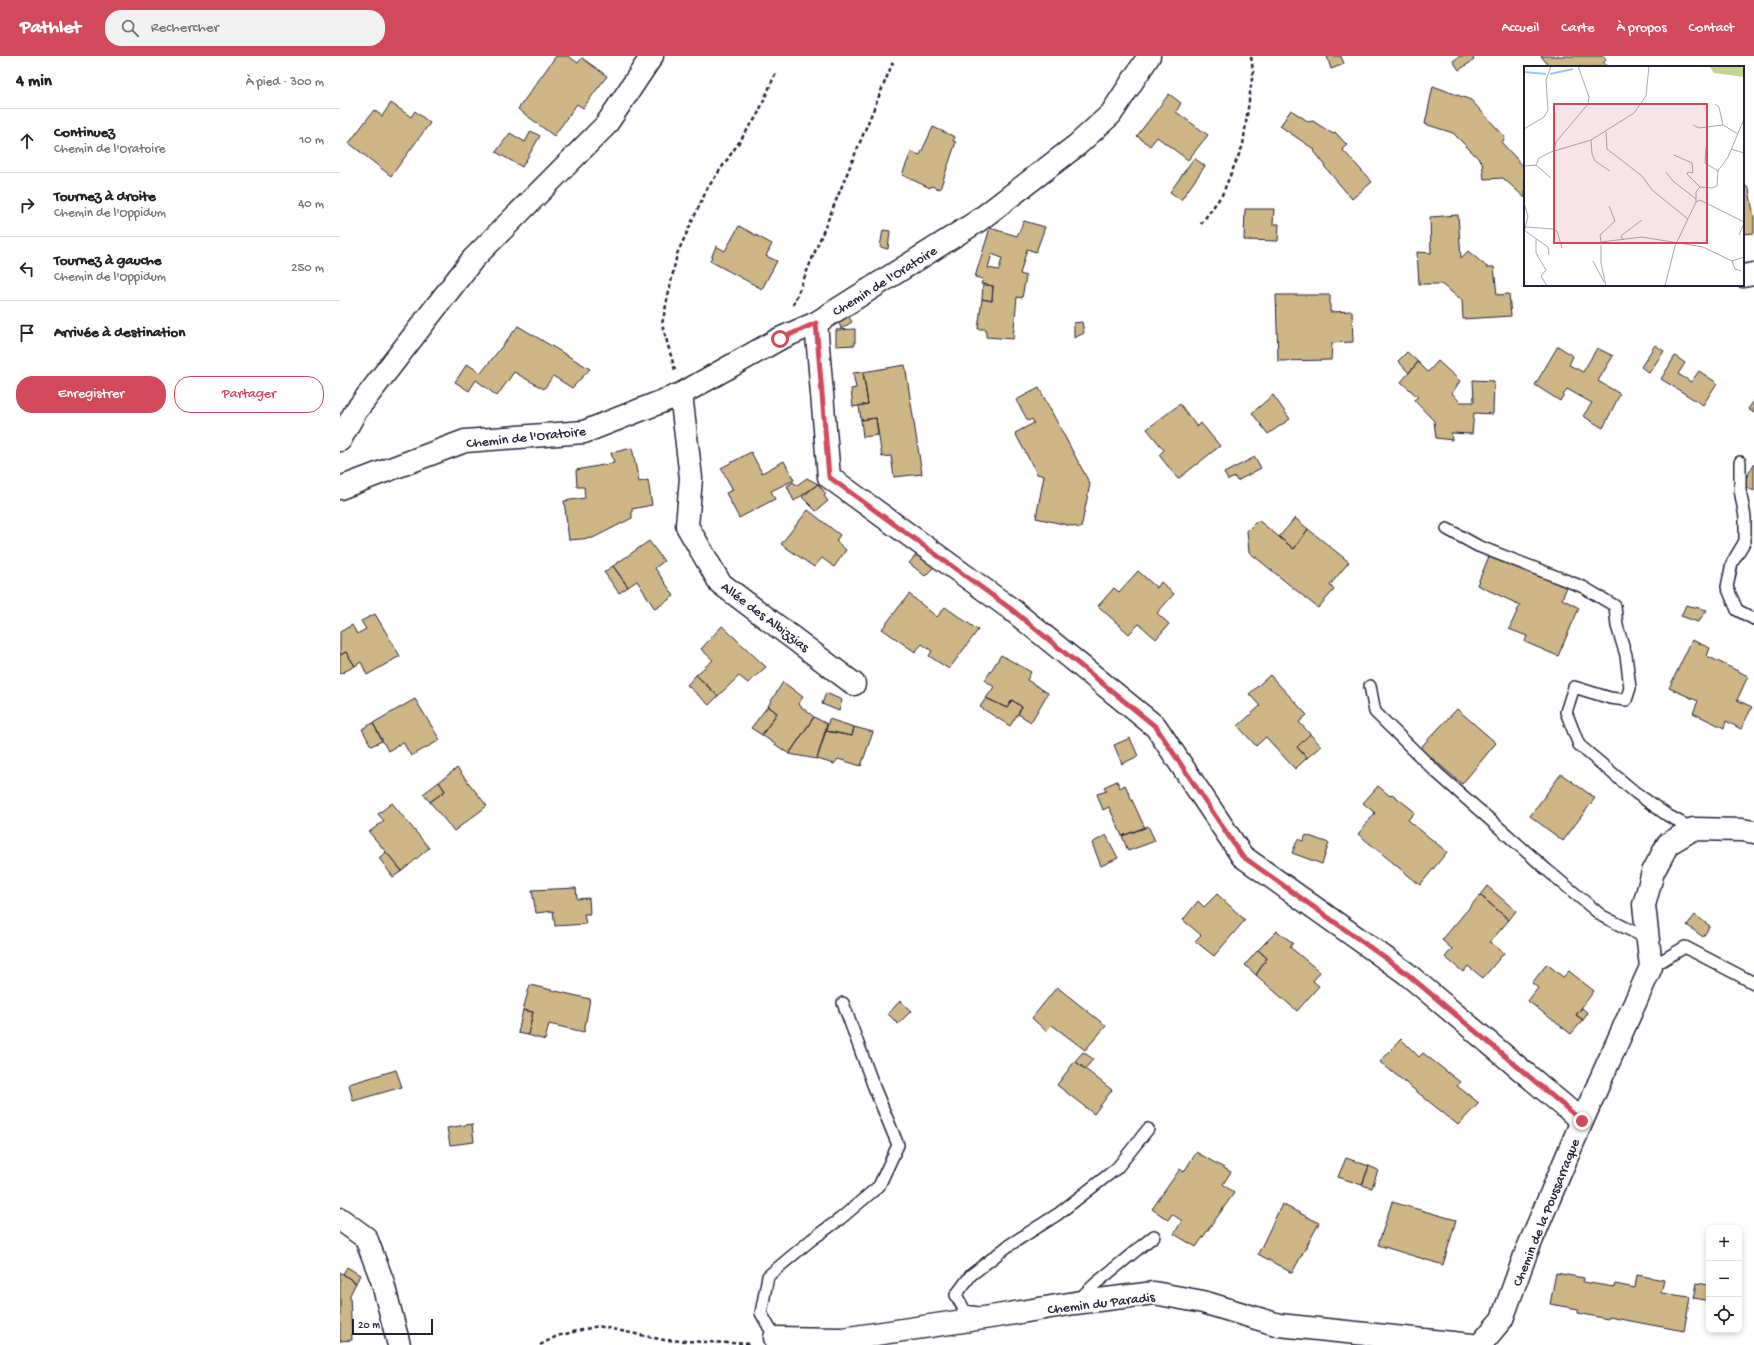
<!DOCTYPE html>
<html lang="fr">
<head>
<meta charset="utf-8">
<style>
  body { margin:0; font-family:"Gochi Hand",sans-serif; background:#f2f2f2; color:#222 }
  .controls { position:absolute; right:12px; bottom:12px; display:grid; overflow:hidden; border-radius:8px; box-shadow:0 2px 6px #0003 }
  .controls button { width:36px; height:36px; display:grid; place-items:center; padding:0; border:0; border-bottom:1px solid #e0e0e0; background:#fff; color:#222; font:20px sans-serif }
  .scale { position:absolute; left:12px; bottom:10px; width:81px; box-sizing:border-box; padding-left:4px; border:2px solid #22223b; border-top:0; font-size:11px; line-height:14px; white-space:nowrap; color:#22223b; -webkit-text-stroke:3px #fff; paint-order:stroke }
  .stop { position:absolute; width:12px; height:12px; margin:-9px; border:3px solid #d1495b; border-radius:50%; background:#fff }
  .stop.end { background:#d1495b; border-color:#fff; box-shadow:0 1px 4px #0008 }
  .list { margin:0; padding:0; list-style:none }
  h2 { display:flex; justify-content:space-between; align-items:center; height:52px; margin:0; padding:0 16px; font-size:17px }
  h2 small { font-size:13px; font-weight:400; color:#767676 }
  .list li { display:grid; grid-template-columns:26px 1fr auto; gap:12px; align-items:center; box-sizing:border-box; height:64px; padding:0 16px; border-top:1px solid #e0e0e0 }
  .list b { display:block; font-size:15px; white-space:nowrap }
  .list p { margin:0; font-size:13px; white-space:nowrap; color:#767676 }
  .list em { font-size:13px; font-style:normal; color:#767676 }
  .actions { display:flex; gap:8px; padding:12px 16px }
  .actions a { flex:1; padding:9px 0; border:1px solid #d1495b; border-radius:16px; text-align:center; font-size:14px; color:#d1495b }
  .actions .main { background:#d1495b; color:#fff }
  .icon { flex:none; width:22px; height:22px; fill:none; stroke:currentColor; stroke-width:2; stroke-linecap:round; stroke-linejoin:round }
  .map { position:relative; flex:none; width:1414px; height:1289px; overflow:hidden }
  header { display:flex; align-items:center; gap:24px; box-sizing:border-box; height:56px; padding:0 20px; background:#d1495b; color:#fff }
  header strong { font-size:19px }
  nav { display:flex; gap:22px; margin-inline-start:auto; font-size:14px }
  .search { width:280px; height:36px; background:#f2f2f2; display:flex; align-items:center; gap:10px; box-sizing:border-box; padding:0 14px; border-radius:16px; color:#767676; font-size:15px }
  main { display:flex }
  aside { flex:1; background:#fff }
  .map>svg:first-child { display:block }
  .building { fill:#cfb686; stroke:#22223b; fill-rule:evenodd }
  .lines { fill:none; stroke-linecap:round; stroke-linejoin:round }
  .lane-casing { stroke:#22223b; stroke-width:14 }
  .street-casing { stroke:#22223b; stroke-width:25 }
  .path { stroke:#22223b; stroke-width:2.5; stroke-dasharray:4 3; stroke-linecap:butt }
  .lane { stroke:#fff; stroke-width:11 }
  .street { stroke:#fff; stroke-width:22 }
  .route { stroke:#d1495b; stroke-width:5 }
  .labels { text-anchor:middle; stroke-width:3.5; stroke-linejoin:round; paint-order:stroke }
  .street-label { font-size:14px; fill:#22223b; stroke:#fff }
  .inset-river { fill:none; stroke:#96c9f3; stroke-width:2 }
  .inset-road { fill:none; stroke:#a7a7b1; stroke-width:1 }
  .view { fill:#d1495b; fill-opacity:0.15; stroke:#d1495b; stroke-width:2 }
  .inset-edge { fill:none; stroke:#22223b; stroke-width:2 }
</style>
</head>
<body>
<header>
<strong>Pathlet</strong>
<div class="search"><svg class="icon" aria-label="search" viewBox="0 0 24 24"><circle cx="10" cy="10" r="6"/><path d="M15 15l6 6"/></svg>Rechercher</div>
<nav><a>Accueil</a><a>Carte</a><a>À propos</a><a>Contact</a></nav>
</header>
<main>
<aside>
<h2>4 min<small>À pied · 300 m</small></h2>
<ul class="list">
<li><svg class="icon" aria-label="ahead" viewBox="0 0 24 24"><path d="M12 20V5M6 11l6-6 6 6"/></svg><div><b>Continuez</b><p>Chemin de l'Oratoire</p></div><em>10 m</em></li>
<li><svg class="icon" aria-label="right" viewBox="0 0 24 24"><path d="M7 20v-9h11M14 6l5 5-5 5"/></svg><div><b>Tournez à droite</b><p>Chemin de l'Oppidum</p></div><em>40 m</em></li>
<li><svg class="icon" aria-label="left" viewBox="0 0 24 24"><path d="M17 20v-9H6M10 6l-5 5 5 5"/></svg><div><b>Tournez à gauche</b><p>Chemin de l'Oppidum</p></div><em>250 m</em></li>
<li><svg class="icon" aria-label="arrive" viewBox="0 0 24 24"><path d="M6 21V4h12l-3 4 3 4H6"/></svg><div><b>Arrivée à destination</b></div></li>
</ul>
<div class="actions"><a class="main">Enregistrer</a><a>Partager</a></div>
</aside>
<div class="map">
<svg width="1414" height="1289" viewBox="0 0 1414 1289">
  <rect width="100%" height="100%" fill="#fff"/>
  <filter id="ink" filterUnits="userSpaceOnUse"><feTurbulence type="fractalNoise" baseFrequency=".025" numOctaves="2"/><feDisplacementMap in="SourceGraphic" scale="8" xChannelSelector="R" yChannelSelector="G"/><feConvolveMatrix kernelMatrix="1 2 1 2 8 2 1 2 1" color-interpolation-filters="sRGB"/></filter>
  <g filter="url(#ink)">
    <path class="building" d="M 216,0 L 228,0 L 238,7 L 242,2 L 267,20 L 243,52 L 237,48 L 214,80 L 178,53 Z
      M 987,0 L 1001,0 L 1004,8 L 991,13 Z
      M 1120,0 L 1132,0 L 1134,4 L 1119,14 L 1113,5 Z
      M 1201,0 L 1264,0 L 1266,4 L 1263,7 L 1270,11 L 1210,11 Z
      M 1093,30 L 1131,44 L 1165,81 L 1162,87 L 1185,112 L 1185,142 L 1163,122 L 1144,123 L 1142,106 L 1113,77 L 1085,68 Z
      M 829,38 L 841,47 L 836,56 L 868,79 L 848,104 L 817,81 L 810,90 L 797,80 Z
      M 51,47 L 71,61 L 75,55 L 90,67 L 51,120 L 9,87 L 34,54 L 42,60 Z
      M 951,54 L 969,66 L 973,65 L 993,78 L 995,76 L 1007,89 L 1002,93 L 1032,126 L 1012,143 L 984,110 L 985,109 L 974,95 L 975,94 L 940,70 Z
      M 593,71 L 615,81 L 613,85 L 616,86 L 600,133 L 591,130 L 590,132 L 562,119 L 571,96 L 580,99 Z
      M 191,75 L 200,80 L 182,111 L 156,96 L 170,77 L 185,86 Z
      M 854,102 L 865,110 L 841,144 L 830,136 Z
      M 1403,127 L 1409,133 L 1414,162 L 1414,177 L 1403,178 Z
      M 905,153 L 934,153 L 933,168 L 939,168 L 938,185 L 904,184 Z
      M 1118,159 L 1121,202 L 1128,195 L 1147,211 L 1154,211 L 1157,239 L 1169,238 L 1171,260 L 1123,263 L 1122,244 L 1101,228 L 1079,228 L 1077,196 L 1091,197 L 1090,161 Z
      M 684,165 L 705,171 L 696,196 L 687,193 L 680,218 L 686,220 L 682,242 L 677,241 L 673,283 L 646,281 L 646,273 L 638,273 L 642,243 L 652,245 L 653,230 L 641,228 L 643,223 L 635,221 L 650,172 L 677,180 ZM 652,198 L 662,202 L 659,214 L 648,212 Z
      M 399,170 L 432,188 L 426,200 L 437,205 L 422,233 L 370,205 L 376,190 L 385,195 Z
      M 543,174 L 550,175 L 548,193 L 540,191 Z
      M 643,228 L 653,230 L 652,245 L 642,243 Z
      M 936,239 L 990,239 L 990,256 L 1012,255 L 1013,286 L 992,287 L 991,304 L 938,305 Z
      M 505,255 L 512,266 L 501,273 L 497,260 Z
      M 742,266 L 744,277 L 734,282 L 734,267 Z
      M 178,270 L 250,313 L 232,332 L 213,320 L 204,333 L 174,316 L 157,340 L 136,324 L 129,335 L 115,326 L 127,308 L 141,317 Z
      M 515,273 L 515,289 L 496,290 L 496,274 Z
      M 1315,289 L 1324,295 L 1309,317 L 1301,311 Z
      M 1218,290 L 1233,300 L 1229,309 L 1243,316 L 1257,292 L 1273,300 L 1258,325 L 1280,338 L 1263,372 L 1243,360 L 1252,347 L 1227,333 L 1220,345 L 1195,329 Z
      M 1067,296 L 1078,306 L 1069,317 L 1058,305 Z
      M 1335,300 L 1345,307 L 1338,318 L 1351,326 L 1359,315 L 1377,327 L 1363,349 L 1321,323 Z
      M 1098,305 L 1120,325 L 1112,337 L 1120,346 L 1134,346 L 1133,324 L 1154,325 L 1153,358 L 1134,357 L 1132,378 L 1111,377 L 1112,384 L 1096,382 L 1094,365 L 1074,344 L 1078,341 L 1061,326 L 1078,306 L 1088,316 Z
      M 565,309 L 582,418 L 554,421 L 551,400 L 542,401 L 536,362 L 521,364 L 519,350 L 528,348 L 523,316 Z
      M 523,316 L 528,348 L 513,351 L 511,333 L 516,332 L 513,317 Z
      M 699,332 L 750,428 L 741,472 L 696,462 L 704,420 L 697,418 L 675,377 L 694,367 L 692,363 L 688,365 L 676,344 Z
      M 933,339 L 950,363 L 928,378 L 912,357 Z
      M 1414,345 L 1414,357 L 1408,353 Z
      M 840,348 L 857,371 L 861,367 L 880,390 L 838,423 L 819,399 L 824,394 L 807,373 Z
      M 536,362 L 538,379 L 523,381 L 521,364 Z
      M 292,392 L 299,426 L 308,424 L 312,449 L 292,453 L 292,462 L 253,482 L 229,484 L 224,445 L 245,442 L 244,431 L 237,431 L 236,414 L 274,407 L 271,397 Z
      M 411,396 L 422,417 L 444,405 L 454,424 L 431,435 L 435,443 L 399,462 L 386,437 L 393,434 L 381,412 Z
      M 915,401 L 921,412 L 897,425 L 895,421 L 888,424 L 884,417 Z
      M 1414,408 L 1414,435 L 1402,429 Z
      M 467,422 L 478,428 L 454,445 L 447,430 L 453,426 L 457,429 Z
      M 478,428 L 486,438 L 484,440 L 488,445 L 476,455 L 462,441 Z
      M 468,454 L 500,479 L 496,485 L 506,494 L 494,511 L 482,502 L 474,511 L 441,488 Z
      M 955,462 L 968,473 L 954,493 L 939,481 Z
      M 918,464 L 954,493 L 968,473 L 1009,506 L 990,529 L 994,534 L 978,552 L 909,496 L 907,475 Z
      M 309,485 L 324,505 L 315,512 L 334,540 L 315,553 L 297,525 L 288,531 L 273,510 Z
      M 578,497 L 594,511 L 585,520 L 569,507 Z
      M 1150,498 L 1227,531 L 1222,543 L 1239,552 L 1218,600 L 1185,586 L 1187,580 L 1169,573 L 1180,549 L 1137,529 Z
      M 273,510 L 288,531 L 279,537 L 264,516 Z
      M 798,515 L 817,532 L 821,526 L 834,538 L 817,557 L 829,568 L 816,583 L 799,568 L 789,578 L 758,550 L 774,532 L 779,536 Z
      M 569,538 L 597,561 L 605,551 L 638,574 L 609,613 L 589,600 L 592,595 L 582,588 L 575,596 L 542,573 Z
      M 1346,549 L 1367,554 L 1358,566 L 1341,560 Z
      M 35,558 L 60,600 L 27,619 L 21,606 L 15,610 L 6,596 L 0,599 L 0,576 L 12,569 L 17,578 L 26,573 L 21,565 Z
      M 382,570 L 426,611 L 408,627 L 399,620 L 378,640 L 356,619 L 373,604 L 361,593 Z
      M 1352,584 L 1370,592 L 1367,600 L 1408,620 L 1397,644 L 1412,651 L 1401,673 L 1386,665 L 1384,672 L 1353,657 L 1358,645 L 1329,632 Z
      M 6,596 L 15,610 L 0,618 L 0,599 Z
      M 661,599 L 691,616 L 687,624 L 708,637 L 691,666 L 678,658 L 682,651 L 672,644 L 667,652 L 646,642 L 654,631 L 645,624 Z
      M 356,619 L 378,640 L 369,649 L 347,629 Z
      M 930,619 L 967,659 L 959,666 L 970,678 L 957,691 L 967,702 L 955,713 L 926,681 L 916,690 L 898,670 L 920,650 L 909,638 Z
      M 443,626 L 463,641 L 458,648 L 474,661 L 449,698 L 422,679 L 437,657 L 428,650 Z
      M 486,637 L 502,644 L 499,655 L 482,648 Z
      M 646,642 L 667,652 L 672,644 L 682,651 L 670,670 L 640,651 Z
      M 75,643 L 100,684 L 71,700 L 63,686 L 48,695 L 33,667 Z
      M 428,650 L 437,657 L 422,679 L 411,672 Z
      M 1117,653 L 1156,687 L 1122,728 L 1080,692 Z
      M 474,661 L 487,668 L 477,703 L 449,698 Z
      M 489,663 L 514,671 L 512,680 L 486,675 Z
      M 33,667 L 42,685 L 31,690 L 22,673 Z
      M 514,671 L 533,676 L 521,710 L 498,703 L 494,708 L 477,703 L 486,675 L 512,680 Z
      M 970,678 L 981,690 L 967,702 L 957,691 Z
      M 790,682 L 798,700 L 782,708 L 774,689 Z
      M 117,712 L 147,750 L 114,775 L 90,746 L 105,735 L 99,726 Z
      M 1221,718 L 1255,742 L 1223,785 L 1190,760 Z
      M 777,725 L 780,732 L 785,729 L 805,772 L 782,780 L 769,751 L 763,754 L 757,738 L 767,735 L 764,731 Z
      M 99,726 L 105,735 L 90,746 L 83,738 Z
      M 1038,730 L 1050,740 L 1052,738 L 1075,756 L 1068,764 L 1107,796 L 1080,829 L 1018,778 L 1035,757 L 1023,747 Z
      M 52,747 L 89,792 L 62,815 L 29,776 L 44,765 L 38,758 Z
      M 808,770 L 815,785 L 788,795 L 782,780 Z
      M 766,779 L 778,802 L 761,810 L 752,787 Z
      M 966,779 L 989,787 L 982,808 L 952,797 L 958,783 L 963,785 Z
      M 46,796 L 62,815 L 53,821 L 39,802 Z
      M 1147,830 L 1176,855 L 1169,864 L 1140,839 Z
      M 236,832 L 237,843 L 249,842 L 250,858 L 244,858 L 246,868 L 215,870 L 213,855 L 196,857 L 192,834 Z
      M 877,838 L 905,864 L 874,900 L 855,885 L 861,879 L 843,864 L 858,845 L 864,851 Z
      M 1140,839 L 1169,864 L 1150,886 L 1164,897 L 1143,922 L 1128,910 L 1123,916 L 1105,901 L 1112,893 L 1102,884 Z
      M 1355,859 L 1370,870 L 1363,881 L 1347,869 Z
      M 937,875 L 953,887 L 950,891 L 980,916 L 973,925 L 979,930 L 957,955 L 916,919 L 927,902 L 918,894 Z
      M 918,894 L 927,902 L 916,919 L 905,909 Z
      M 1207,908 L 1223,921 L 1229,915 L 1254,935 L 1236,959 L 1243,964 L 1231,978 L 1188,945 L 1198,932 L 1192,927 Z
      M 190,929 L 250,943 L 244,976 L 209,968 L 205,984 L 188,979 L 193,956 L 183,954 Z
      M 717,931 L 766,970 L 745,994 L 712,969 L 706,975 L 692,962 Z
      M 560,945 L 571,955 L 558,968 L 548,958 Z
      M 1242,952 L 1248,957 L 1243,964 L 1236,959 Z
      M 183,954 L 193,956 L 188,979 L 178,977 Z
      M 1061,983 L 1079,1001 L 1083,997 L 1120,1026 L 1117,1030 L 1139,1047 L 1118,1069 L 1040,1006 Z
      M 743,996 L 753,1003 L 745,1013 L 735,1005 Z
      M 735,1005 L 772,1034 L 754,1058 L 717,1029 Z
      M 56,1014 L 62,1031 L 13,1045 L 9,1028 Z
      M 132,1068 L 134,1086 L 110,1089 L 107,1072 Z
      M 856,1096 L 891,1116 L 883,1128 L 894,1137 L 856,1191 L 834,1178 L 842,1165 L 832,1158 L 828,1164 L 812,1153 L 840,1113 L 844,1116 Z
      M 1006,1102 L 1029,1110 L 1022,1129 L 998,1121 Z
      M 1029,1110 L 1038,1114 L 1032,1132 L 1022,1129 Z
      M 1052,1146 L 1116,1164 L 1103,1209 L 1038,1189 Z
      M 942,1148 L 979,1167 L 952,1217 L 918,1198 Z
      M 7,1211 L 20,1219 L 16,1227 L 3,1218 Z
      M 0,1216 L 16,1227 L 10,1239 L 12,1284 L 0,1285 Z
      M 1216,1217 L 1244,1222 L 1243,1226 L 1274,1231 L 1275,1228 L 1295,1232 L 1297,1219 L 1324,1224 L 1321,1237 L 1350,1241 L 1344,1275 L 1269,1261 L 1268,1263 L 1238,1257 L 1238,1253 L 1210,1248 Z
      M 1357,1227 L 1369,1229 L 1369,1245 L 1354,1242 Z"/>
    <g class="lines">
      <g class="lane-casing">
        <path id="lane" d="M 1400,406 L 1400,434 L 1405,461 L 1405,485 L 1392,507 L 1387,531 L 1397,554 L 1414,563
          M 1107,473 L 1138,490 L 1243,531 L 1275,550 L 1277,570 L 1286,599 L 1290,632 L 1286,644 L 1270,642 L 1234,631 L 1226,656 L 1239,689 L 1296,737 L 1327,759 L 1353,773
          M 1030,630 L 1035,656 L 1096,716 L 1207,814 L 1262,860 L 1308,883
          M 1311,911 L 1345,891 L 1414,927
          M 738,1244 L 755,1228 L 814,1180
          M 638,1257 L 625,1255 L 616,1239 L 631,1219 L 668,1190 L 718,1158 L 777,1112 L 808,1073
          M 435,1282 L 421,1257 L 428,1220 L 471,1184 L 500,1163 L 539,1130 L 558,1089 L 534,1031 L 503,947"/>
      </g>
      <g class="street-casing">
        <path id="street" d="M 1403,220 L 1414,218
          M 476,267 L 489,421 L 671,553 L 816,671 L 902,800 L 1066,917 L 1242,1065
          M 341,338 L 351,422 L 347,470 L 380,527 L 514,628
          M 0,384 L 15,356 L 133,203 L 266,69 L 312,0
          M 0,432 L 125,385 L 244,376 L 341,338 L 439,283 L 476,267 L 638,165 L 737,89 L 771,58 L 809,0
          M 0,1163 L 26,1182 L 42,1224 L 59,1289
          M 435,1282 L 502,1283 L 657,1260 L 735,1247 L 814,1237 L 863,1246 L 939,1269 L 1132,1289
          M 1140,1289 L 1162,1263 L 1186,1197 L 1242,1065 L 1311,911 L 1304,849 L 1313,816 L 1328,788 L 1353,773 L 1402,774 L 1414,776"/>
      </g>
      <path class="path" d="M 861,168 L 882,139 L 903,89 L 913,15 L 911,0
        M 453,249 L 553,6
        M 335,314 L 322,268 L 337,198 L 367,133 L 417,60 L 436,16
        M 200,1289 L 217,1280 L 258,1270 L 324,1284 L 412,1288"/>
      <use href="#lane" class="lane"/>
      <use href="#street" class="street"/>
    </g>
  </g>
  <g class="lines" filter="url(#ink)">
    <path class="route" d="M 440,283 L 476,267 L 489,421 L 671,553 L 816,671 L 902,800 L 1066,917 L 1242,1065"/>
  </g>
  <g class="labels">
    <g class="street-label">
      <text transform="translate(544 224) rotate(-32)" y="5">Chemin de l'Oratoire</text>
      <text transform="translate(186 380) rotate(-6)" y="5">Chemin de l'Oratoire</text>
      <text transform="translate(426 560) rotate(37)" y="5">Allée des Albizzias</text>
      <text transform="translate(1205 1156) rotate(-68)" y="5">Chemin de la Poussarraque</text>
      <text transform="translate(761 1246) rotate(-7)" y="5">Chemin du Paradis</text>
    </g>
  </g>
  <g transform="translate(1184 10)">
    <rect width="220" height="220" fill="#fff"/>
    <path d="M 185,0 L 220,0 L 220,11 L 190,7 Z" fill="#c4d88d"/>
    <path class="inset-river" d="M 0,6 L 22,8M 26,8 L 49,3"/>
    <path class="inset-road" d="M 191,38 L 195,41 L 199,59M 169,59 L 175,62 L 199,59 L 214,68M 0,63 L 20,51 L 24,44 L 22,14 L 27,0M 82,66 L 83,83 L 118,110 L 128,124 L 164,153M 67,74 L 68,88 L 71,95 L 86,105M 182,81 L 181,97 L 194,105M 207,83 L 220,87M 30,84 L 32,76 L 64,38 L 65,31 L 54,0M 150,89 L 168,97 L 169,107 L 164,106 L 163,108 L 176,121M 12,99 L 27,112M 0,100 L 12,99 L 15,92 L 27,86 L 67,74 L 110,47 L 122,30 L 125,0M 142,106 L 149,115 L 172,133M 172,136 L 176,134 L 220,156M 0,137 L 4,150 L 1,163M 85,140 L 91,155 L 76,169 L 77,176 L 118,171 L 179,181 L 208,195 L 220,191M 2,161 L 29,163 L 33,165 L 38,182M 0,164 L 24,181 L 25,189M 215,169 L 220,157M 12,173 L 12,187 L 22,204 L 17,210 L 23,220M 100,174 L 97,171 L 98,169 L 118,154M 77,179 L 77,197 L 82,220M 69,195 L 80,216M 208,195 L 211,203 L 217,205M 141,220 L 151,180 L 172,136 L 172,126 L 176,121 L 188,122 L 193,120 L 194,105 L 204,91 L 220,53"/>
    <path class="view" d="M 30,38 L 183,38 L 183,177 L 30,177 Z"/>
    <rect width="220" height="220" class="inset-edge"/>
  </g>
</svg>
<div class="controls">
<button>+</button>
<button>−</button>
<button><svg class="icon" aria-label="locate" viewBox="0 0 24 24"><circle cx="12" cy="12" r="6"/><path d="M12 2v4M12 18v4M2 12h4M18 12h4"/></svg></button>
</div>
<div class="scale">20 m</div>
<div class="stop" style="left:440px;top:283px"></div>
<div class="stop end" style="left:1242px;top:1065px"></div>
</div>
</main>
</body>
</html>
